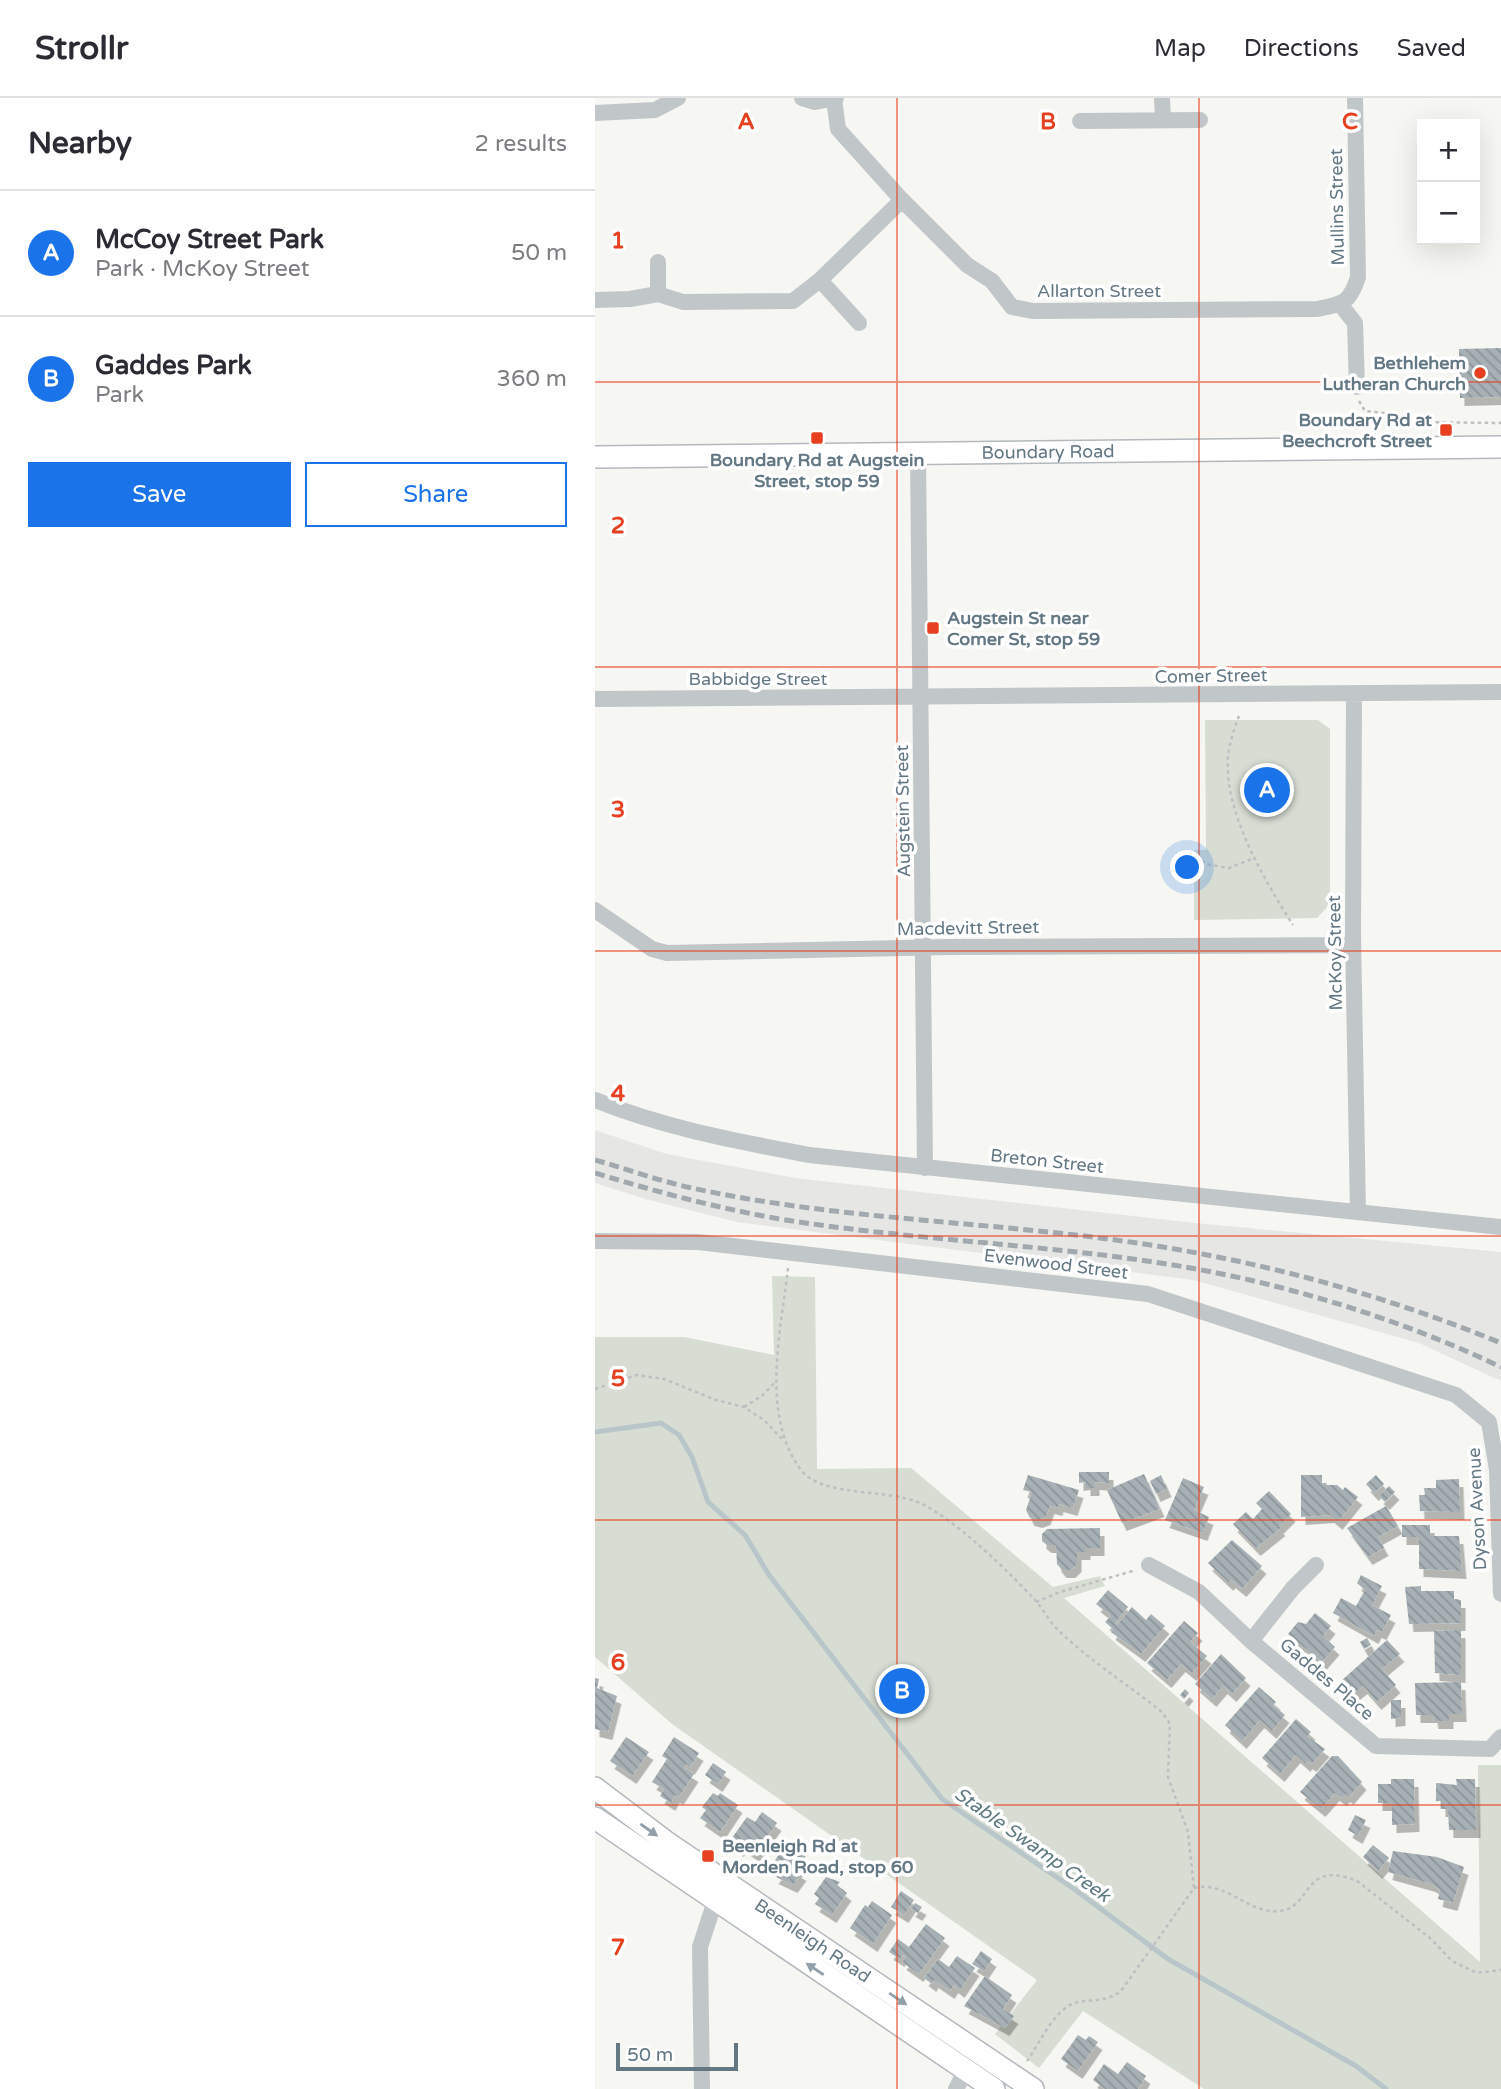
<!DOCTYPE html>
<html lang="en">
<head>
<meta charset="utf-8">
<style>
  body { margin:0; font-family:"Varela Round",sans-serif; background:#f2f2f3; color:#2b2b33 }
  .controls { position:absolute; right:21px; top:21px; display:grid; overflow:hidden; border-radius:0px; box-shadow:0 7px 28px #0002 }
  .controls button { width:63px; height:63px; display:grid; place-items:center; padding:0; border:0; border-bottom:2px solid #e1e1e2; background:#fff; color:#2b2b33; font:35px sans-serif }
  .scale { position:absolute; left:21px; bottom:18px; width:122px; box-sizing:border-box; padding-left:7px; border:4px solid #647884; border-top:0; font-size:19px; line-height:24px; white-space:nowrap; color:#647884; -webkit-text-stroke:5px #fff; paint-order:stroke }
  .you { position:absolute; left:593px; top:770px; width:24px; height:24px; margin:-18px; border:5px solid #fff; border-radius:50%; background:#1a73e8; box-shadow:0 0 0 10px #1a73e833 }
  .badge { display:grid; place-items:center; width:46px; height:46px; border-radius:50%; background:#1a73e8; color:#fff; font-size:23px; font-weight:700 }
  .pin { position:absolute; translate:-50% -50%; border:4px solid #fff; box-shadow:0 2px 7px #0006 }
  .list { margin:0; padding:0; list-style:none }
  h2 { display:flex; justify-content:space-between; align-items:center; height:91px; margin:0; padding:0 28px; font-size:30px }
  h2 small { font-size:23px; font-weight:400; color:#7c7c81 }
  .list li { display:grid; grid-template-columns:46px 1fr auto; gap:21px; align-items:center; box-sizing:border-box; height:126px; padding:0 28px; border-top:2px solid #e1e1e2 }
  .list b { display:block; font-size:26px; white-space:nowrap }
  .list p { margin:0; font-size:23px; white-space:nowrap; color:#7c7c81 }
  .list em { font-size:23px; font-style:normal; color:#7c7c81 }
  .actions { display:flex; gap:14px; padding:21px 28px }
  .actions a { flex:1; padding:16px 0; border:2px solid #1a73e8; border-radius:0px; text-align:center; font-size:24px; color:#1a73e8 }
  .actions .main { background:#1a73e8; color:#fff }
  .map { position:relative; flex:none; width:906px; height:1991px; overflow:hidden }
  header { display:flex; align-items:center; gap:42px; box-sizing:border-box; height:98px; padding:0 35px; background:#fff; border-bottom:2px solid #e1e1e2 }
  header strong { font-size:33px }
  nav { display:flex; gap:38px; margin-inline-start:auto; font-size:24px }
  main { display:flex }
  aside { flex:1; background:#fff }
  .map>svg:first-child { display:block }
  .built { fill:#e6e7e5 }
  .park { fill:#d7ddd3 }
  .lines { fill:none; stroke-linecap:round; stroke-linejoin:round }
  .stream { stroke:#b8c6c9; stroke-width:5 }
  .building { fill:url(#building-back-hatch); filter:url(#shadow) }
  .secondary-casing { stroke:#b3b9bd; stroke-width:24 }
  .path { stroke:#bdbfc1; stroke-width:2.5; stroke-dasharray:3.5 3.5; stroke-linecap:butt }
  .street { stroke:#c1c6c8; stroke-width:16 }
  .secondary { stroke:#fff; stroke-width:21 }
  .rail { stroke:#a1a9ae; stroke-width:5; stroke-dasharray:10 5; stroke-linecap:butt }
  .oneway { fill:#92a0a9 }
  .grid { fill:none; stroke:#e74020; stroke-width:2; stroke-opacity:0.55 }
  .poi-dot { fill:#e74020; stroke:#fff; stroke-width:2.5 }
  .labels { text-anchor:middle; stroke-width:7; stroke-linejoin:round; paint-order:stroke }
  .street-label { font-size:18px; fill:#647884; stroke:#fff }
  .poi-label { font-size:18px; font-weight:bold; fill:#647884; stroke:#fff; text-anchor:end }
  .water-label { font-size:19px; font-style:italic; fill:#5f7b81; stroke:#fff }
  .grid-label { font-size:23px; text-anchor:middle; font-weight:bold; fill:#e74020; stroke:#fff; stroke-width:7; stroke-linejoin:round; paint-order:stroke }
</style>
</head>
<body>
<header>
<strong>Strollr</strong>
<nav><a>Map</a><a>Directions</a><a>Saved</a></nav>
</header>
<main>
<aside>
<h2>Nearby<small>2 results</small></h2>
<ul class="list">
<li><span class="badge">A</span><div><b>McCoy Street Park</b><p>Park · McKoy Street</p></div><em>50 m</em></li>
<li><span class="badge">B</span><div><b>Gaddes Park</b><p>Park</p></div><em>360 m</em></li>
</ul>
<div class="actions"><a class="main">Save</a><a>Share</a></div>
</aside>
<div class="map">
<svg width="906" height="1991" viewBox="0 0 906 1991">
  <defs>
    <pattern id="building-back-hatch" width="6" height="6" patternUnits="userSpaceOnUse" patternTransform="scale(1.75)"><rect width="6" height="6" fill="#a7b1b5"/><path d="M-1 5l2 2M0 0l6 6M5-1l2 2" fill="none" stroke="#8c9599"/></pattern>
    <filter id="shadow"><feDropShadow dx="4.5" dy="8" stdDeviation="0" flood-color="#0004"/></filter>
  </defs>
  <rect width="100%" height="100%" fill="#f6f6f2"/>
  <path class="built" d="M 0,1032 L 72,1056 L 200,1080 L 600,1125 L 906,1154 L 906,1283 L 824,1245 L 598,1182 L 142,1124 L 50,1101 L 0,1085 Z"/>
  <path class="park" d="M 610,622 L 723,622 L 735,631 L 735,806 L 722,820 L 599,822 L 599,752 L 611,752 Z
    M 177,1178 L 220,1179 L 222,1371 L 316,1370 L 458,1489 L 505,1478 L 510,1488 L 469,1500 L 885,1864 L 883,1667 L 906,1667 L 906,1991 L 609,1991 L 488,1913 L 444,1970 L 400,1936 L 442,1882 L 77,1626 L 0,1559 L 0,1239 L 89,1239 L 179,1257 Z"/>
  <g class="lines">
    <path class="stream" d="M 0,1334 L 66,1325 L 84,1337 L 97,1359 L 113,1404 L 150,1437 L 174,1477 L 347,1701 L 479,1791 L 573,1861 L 761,1968 L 791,1991"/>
  </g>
  <path class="building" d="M 906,250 L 906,299 L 865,300 L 864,251 Z
    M 484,1374 L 514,1374 L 514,1385 L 500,1384 L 500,1390 L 491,1390 L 491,1384 L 484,1385 Z
    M 549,1376 L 565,1411 L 527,1425 L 512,1392 Z
    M 433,1377 L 484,1392 L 478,1410 L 464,1406 L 463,1410 L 455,1408 L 451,1419 L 443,1422 L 435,1420 L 431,1412 L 437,1394 L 428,1392 Z
    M 566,1377 L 572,1391 L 561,1396 L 555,1383 Z
    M 706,1377 L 727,1377 L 727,1387 L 742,1387 L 748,1392 L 750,1389 L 763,1399 L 743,1424 L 735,1417 L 706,1419 Z
    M 781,1377 L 789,1386 L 779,1395 L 771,1386 Z
    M 588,1380 L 609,1389 L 599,1412 L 614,1419 L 608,1435 L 570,1422 Z
    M 864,1381 L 865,1414 L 825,1413 L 824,1397 L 830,1397 L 829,1390 L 841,1390 L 841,1382 Z
    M 794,1388 L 800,1394 L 790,1404 L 784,1398 Z
    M 674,1393 L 696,1416 L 684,1428 L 686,1430 L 661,1450 L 638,1426 L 651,1414 L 658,1421 L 667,1411 L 661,1405 Z
    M 791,1408 L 803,1428 L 783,1439 L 789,1450 L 773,1459 L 752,1430 Z
    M 807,1427 L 835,1427 L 835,1438 L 864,1438 L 867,1473 L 824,1471 L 824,1439 L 807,1439 Z
    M 505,1430 L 505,1450 L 491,1450 L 491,1454 L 482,1454 L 482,1466 L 476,1472 L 467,1472 L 462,1466 L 461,1447 L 452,1447 L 447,1443 L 447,1436 L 452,1431 Z
    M 637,1442 L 667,1468 L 647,1491 L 636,1482 L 634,1485 L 613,1465 Z
    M 766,1477 L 787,1488 L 777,1507 L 796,1517 L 787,1534 L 782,1532 L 779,1538 L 738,1515 L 746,1500 L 761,1508 L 770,1492 L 762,1485 Z
    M 826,1488 L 826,1493 L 859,1493 L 859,1502 L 866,1502 L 866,1525 L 814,1526 L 810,1489 Z
    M 513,1492 L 533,1509 L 520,1525 L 522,1527 L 537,1509 L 551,1522 L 556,1516 L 570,1528 L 546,1556 L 516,1534 L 518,1531 L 510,1524 L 516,1518 L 501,1506 Z
    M 720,1515 L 736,1528 L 728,1538 L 740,1549 L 727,1564 L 693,1536 L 703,1524 L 711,1526 Z
    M 589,1523 L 603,1535 L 595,1544 L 612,1558 L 597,1575 L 586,1566 L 572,1582 L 552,1565 Z
    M 866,1532 L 866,1577 L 840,1575 L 839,1533 Z
    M 772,1540 L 776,1547 L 769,1551 L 765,1544 Z
    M 792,1542 L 805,1556 L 787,1571 L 801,1587 L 782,1604 L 768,1588 L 758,1596 L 746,1583 Z
    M 626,1556 L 651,1580 L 637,1596 L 628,1588 L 617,1601 L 600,1586 Z
    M 0,1580 L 4,1581 L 2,1590 L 22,1598 L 13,1634 L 0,1631 Z
    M 866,1584 L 867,1616 L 854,1616 L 854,1623 L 839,1623 L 838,1617 L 821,1617 L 820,1585 Z
    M 664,1589 L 681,1604 L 678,1607 L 690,1617 L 677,1633 L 665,1622 L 647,1643 L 630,1627 Z
    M 590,1591 L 594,1595 L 589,1601 L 585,1597 Z
    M 796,1602 L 806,1602 L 806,1620 L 796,1621 Z
    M 701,1621 L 716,1634 L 712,1638 L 730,1651 L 717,1666 L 713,1663 L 711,1666 L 701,1657 L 685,1676 L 667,1660 Z
    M 31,1639 L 54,1654 L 37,1678 L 15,1663 Z
    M 79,1639 L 104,1655 L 95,1669 L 91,1666 L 89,1670 L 99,1676 L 84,1699 L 80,1697 L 76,1705 L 65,1698 L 69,1691 L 57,1684 L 72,1661 L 67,1658 Z
    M 737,1658 L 743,1658 L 767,1684 L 754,1699 L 751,1696 L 747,1700 L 740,1695 L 726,1711 L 705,1694 Z
    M 118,1665 L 131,1674 L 123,1686 L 110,1677 Z
    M 796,1681 L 819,1681 L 820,1726 L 797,1727 L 797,1705 L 783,1705 L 783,1686 L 796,1686 Z
    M 861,1681 L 880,1681 L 881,1732 L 854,1732 L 853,1711 L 846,1711 L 846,1703 L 841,1703 L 841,1685 L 862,1687 Z
    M 118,1695 L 123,1698 L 125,1695 L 143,1707 L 125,1734 L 105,1720 L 111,1712 L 107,1709 Z
    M 167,1714 L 182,1725 L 160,1756 L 147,1747 L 144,1751 L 134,1744 L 152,1719 L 160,1724 Z
    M 760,1717 L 771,1722 L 763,1738 L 753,1732 Z
    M 192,1745 L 211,1758 L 202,1772 L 207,1775 L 198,1787 L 179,1778 L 183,1773 L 176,1768 Z
    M 778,1747 L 794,1760 L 783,1773 L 768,1759 Z
    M 798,1753 L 842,1759 L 869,1769 L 858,1805 L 843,1801 L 845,1792 L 836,1786 L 793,1774 Z
    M 231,1779 L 245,1784 L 242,1787 L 252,1795 L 237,1817 L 220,1806 L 224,1800 L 219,1796 Z
    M 306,1793 L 319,1802 L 309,1817 L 296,1809 Z
    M 277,1803 L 297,1817 L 278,1846 L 255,1830 L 270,1807 L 273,1809 Z
    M 320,1805 L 327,1809 L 323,1815 L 316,1811 Z
    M 331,1826 L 350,1840 L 324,1876 L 307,1864 L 311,1859 L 308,1857 L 305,1861 L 294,1854 L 303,1841 L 314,1849 Z
    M 386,1853 L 397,1861 L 389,1873 L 377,1866 Z
    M 362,1858 L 380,1870 L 365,1892 L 359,1887 L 355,1893 L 339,1882 L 337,1886 L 329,1880 L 343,1861 L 354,1869 Z
    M 390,1878 L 417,1897 L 408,1911 L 419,1918 L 410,1930 L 369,1908 Z
    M 483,1937 L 491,1942 L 494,1938 L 503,1944 L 483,1973 L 466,1961 Z
    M 532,1964 L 551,1978 L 543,1991 L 510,1991 L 498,1982 L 509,1966 L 523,1976 Z"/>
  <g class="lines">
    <g class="secondary-casing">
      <g id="secondary">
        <path id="s1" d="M 0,359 L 906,349"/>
        <path id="s2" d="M 0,1690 L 74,1746 L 438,1991"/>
        <path d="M 0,1720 L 399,1991"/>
      </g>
    </g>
    <path class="path" d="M 764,303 L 770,313 L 789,315 L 814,324 L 906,325
      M 644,618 C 639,631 634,646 633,660 C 629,715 670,783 698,827
      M 596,755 L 604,758 L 610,766 L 634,770 L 659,760
      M 193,1170 C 186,1234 165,1317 206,1372 C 227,1400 296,1390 327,1406 C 363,1424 412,1472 440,1502 C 448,1511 454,1523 463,1532 C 494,1562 533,1587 567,1614 L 575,1626 L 573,1679 L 593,1734 L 599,1790 L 526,1893 C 511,1904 500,1901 483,1904 C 460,1909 445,1945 432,1963
      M 0,1291 L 41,1277 L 69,1281 L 121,1302 L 149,1309 L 169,1322 L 189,1343
      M 149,1309 L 168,1297 L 181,1283
      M 441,1504 L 465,1494 L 541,1472
      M 599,1790 C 631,1782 654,1817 685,1813 C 719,1808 707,1761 762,1783 L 835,1840 L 857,1863 L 882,1875 L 906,1872"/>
    <path class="street" d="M 207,0 L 220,4 L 241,0
      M 567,0 L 568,22
      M 239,1 L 243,31 L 307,102 L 372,167 L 397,183 L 417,209 L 438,213 L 722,211 C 748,206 755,205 763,179 L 760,0
      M 0,15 L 60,12 L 83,0
      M 485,23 L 605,22
      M 225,182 L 264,225
      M 63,196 L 63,164
      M 0,202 L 35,201 L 63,196 L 88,204 L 198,203 L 225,182 L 307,102
      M 745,206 L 760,225 L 762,289
      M 323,356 L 330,1070
      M 759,596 L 758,837 L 763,1114
      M 0,601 L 906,594
      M 0,812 L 57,851 L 72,855 L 355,849 L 758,847
      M 0,1002 C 69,1030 141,1043 214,1057 L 906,1129
      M 0,1143 L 103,1144 L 553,1196 L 861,1297 L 894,1324 L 902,1372 L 906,1496
      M 554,1467 L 604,1494 L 656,1543 L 781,1648 L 895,1651 L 906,1639
      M 656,1543 L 698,1490 L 721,1467
      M 107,1991 L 105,1849 L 120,1803
      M 361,1991 L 371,1972"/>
    <use href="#secondary" class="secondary"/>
    <path class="rail" d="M 0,1062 C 32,1071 64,1083 97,1090 C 238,1121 385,1123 528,1143 C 659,1161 784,1195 906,1245
      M 0,1075 C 59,1093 118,1109 179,1120 C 334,1146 493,1146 646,1180 C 735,1200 824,1230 906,1269"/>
  </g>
  <defs><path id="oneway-solid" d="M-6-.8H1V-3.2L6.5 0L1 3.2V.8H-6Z" transform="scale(1.75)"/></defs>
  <g class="oneway">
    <use href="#oneway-solid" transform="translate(54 1732) rotate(35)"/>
    <use href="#oneway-solid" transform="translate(220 1871) rotate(-146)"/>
    <use href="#oneway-solid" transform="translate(303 1901) rotate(34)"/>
  </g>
  <path class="grid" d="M 302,0 L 302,1991M 604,0 L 604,1991M 0,284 L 906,284M 0,569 L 906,569M 0,853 L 906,853M 0,1138 L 906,1138M 0,1422 L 906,1422M 0,1707 L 906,1707"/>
  <g class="poi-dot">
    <circle cx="885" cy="275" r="7"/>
    <rect x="844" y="325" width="14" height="14" rx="3.5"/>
    <rect x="215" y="333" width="14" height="14" rx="3.5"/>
    <rect x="331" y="523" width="14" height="14" rx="3.5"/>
    <rect x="106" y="1751" width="14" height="14" rx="3.5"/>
  </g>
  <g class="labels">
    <g class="street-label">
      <text transform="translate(742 109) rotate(-91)" y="6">Mullins Street</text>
      <text x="504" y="199">Allarton Street</text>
      <text dy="6" stroke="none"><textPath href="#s1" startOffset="453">Boundary Road</textPath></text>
      <text transform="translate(616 578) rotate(-1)" y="6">Comer Street</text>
      <text x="163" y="587">Babbidge Street</text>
      <text transform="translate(308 713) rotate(-91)" y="6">Augstein Street</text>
      <text transform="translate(373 830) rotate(-1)" y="6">Macdevitt Street</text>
      <text transform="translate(740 855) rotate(-91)" y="6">McKoy Street</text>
      <text transform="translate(452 1063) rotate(6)" y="6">Breton Street</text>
      <text transform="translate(461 1166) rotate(7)" y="6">Evenwood Street</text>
      <text transform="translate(882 1411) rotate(-93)" y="6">Dyson Avenue</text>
      <text transform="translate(732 1581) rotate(40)" y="6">Gaddes Place</text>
      <text dy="6" stroke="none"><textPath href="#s2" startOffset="266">Beenleigh Road</textPath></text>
    </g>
    <g class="poi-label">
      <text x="871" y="271">Bethlehem<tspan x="871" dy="21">Lutheran Church</tspan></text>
      <text x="837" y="328">Boundary Rd at<tspan x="837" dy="21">Beechcroft Street</tspan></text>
      <text x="222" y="368" text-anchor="middle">Boundary Rd at Augstein<tspan x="222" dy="21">Street, stop 59</tspan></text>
      <text x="352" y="526" text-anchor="start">Augstein St near<tspan x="352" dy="21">Comer St, stop 59</tspan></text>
      <text x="127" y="1754" text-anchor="start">Beenleigh Rd at<tspan x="127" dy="21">Morden Road, stop 60</tspan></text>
    </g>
    <g class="water-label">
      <text transform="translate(438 1746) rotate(35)" y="7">Stable Swamp Creek</text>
    </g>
  </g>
  <g class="grid-label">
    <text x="151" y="31">A</text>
    <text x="453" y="31">B</text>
    <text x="755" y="31">C</text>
    <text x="23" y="150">1</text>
    <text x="23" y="435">2</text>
    <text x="23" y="719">3</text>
    <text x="23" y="1003">4</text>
    <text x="23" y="1288">5</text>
    <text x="23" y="1572">6</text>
    <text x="23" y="1857">7</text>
  </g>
</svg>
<div class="controls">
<button>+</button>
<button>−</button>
</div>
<div class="scale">50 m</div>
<div class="you"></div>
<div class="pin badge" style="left:672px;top:692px">A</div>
<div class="pin badge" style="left:307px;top:1593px">B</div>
</div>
</main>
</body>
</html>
